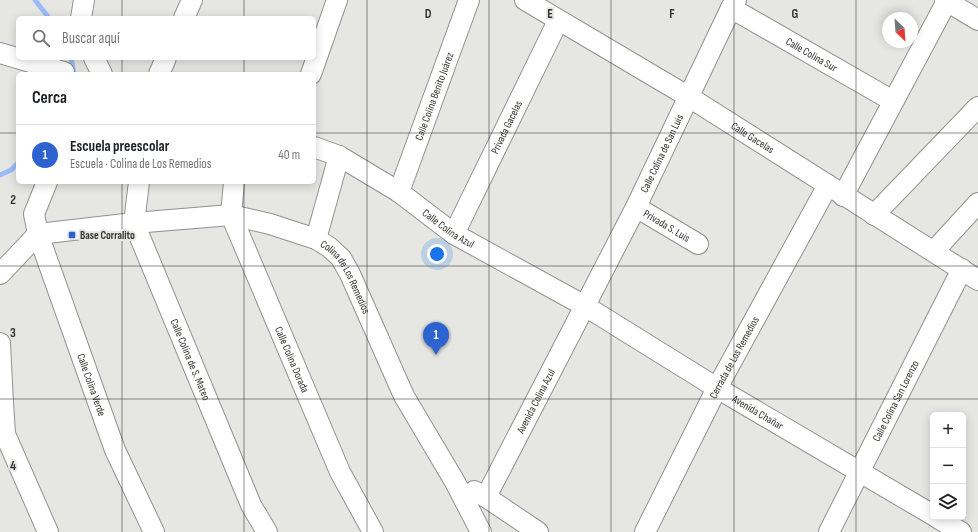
<!DOCTYPE html>
<html lang="es">
<head>
<meta charset="utf-8">
<style>
  body { margin:0; font-family:"Sofia Sans Condensed",sans-serif; background:#f6f6f6; color:#202124 }
  .controls { position:absolute; right:12px; bottom:12px; display:grid; overflow:hidden; border-radius:6px; box-shadow:0 2px 10px #0003 }
  .controls button { width:36px; height:36px; display:grid; place-items:center; padding:0; border:0; border-bottom:1px solid #e0e0e0; background:#fff; color:#202124; font:20px sans-serif }
  .compass { position:absolute; left:882px; top:12px; width:36px; height:36px; border-radius:50%; background:#fff; box-shadow:0 2px 10px #0003; rotate:155deg }
  .you { position:absolute; left:437px; top:254px; width:14px; height:14px; margin:-10px; border:3px solid #fff; border-radius:50%; background:#1a73e8; box-shadow:0 0 0 6px #1a73e833 }
  .badge { display:grid; place-items:center; width:26px; height:26px; border-radius:50%; background:#2c63d1; color:#fff; font-size:13px; font-weight:700 }
  .pin { position:absolute; translate:-50% -33px; filter:drop-shadow(0 1px 2px #0008) }
  .pin::after { content:''; position:absolute; top:21px; width:14px; height:12px; background:inherit; clip-path:polygon(0 0,100% 0,50% 100%) }
  .list { margin:0; padding:0; list-style:none }
  h2 { display:flex; justify-content:space-between; align-items:center; height:52px; margin:0; padding:0 16px; font-size:17px }
  h2 small { font-size:13px; font-weight:400; color:#757577 }
  .list li { display:grid; grid-template-columns:26px 1fr auto; gap:12px; align-items:center; box-sizing:border-box; height:60px; padding:0 16px; border-top:1px solid #e0e0e0 }
  .list b { display:block; font-size:15px; white-space:nowrap }
  .list p { margin:0; font-size:13px; white-space:nowrap; color:#757577 }
  .list em { font-size:13px; font-style:normal; color:#757577 }
  .icon { flex:none; width:22px; height:22px; fill:none; stroke:currentColor; stroke-width:2; stroke-linecap:round; stroke-linejoin:round }
  .map { position:relative; flex:none; width:978px; height:532px; overflow:hidden }
  .search { position:absolute; background:#fff; box-shadow:0 2px 10px #0003; left:16px; top:16px; width:300px; height:44px; display:flex; align-items:center; gap:10px; box-sizing:border-box; padding:0 14px; border-radius:6px; color:#757577; font-size:15px }
  .panel { position:absolute; background:#fff; box-shadow:0 2px 10px #0003; left:16px; top:72px; width:300px; height:112px; border-radius:6px }
  .map>svg:first-child { display:block }
  .lines { fill:none; stroke-linecap:round; stroke-linejoin:round }
  .stream { stroke:#9bbcf9; stroke-width:5 }
  .minor-casing { stroke:#91918e; stroke-width:22 }
  .minor { stroke:#fff; stroke-width:20 }
  .grid { fill:none; stroke:#323230; stroke-width:1; stroke-opacity:0.55 }
  .poi-dot { fill:#2c63d1; stroke:#e6e7e3; stroke-width:1.5 }
  .labels { text-anchor:middle; stroke-width:4; stroke-linejoin:round; paint-order:stroke }
  .street-label { font-size:11px; fill:#323230; stroke:#e6e7e3 }
  .poi-label { font-size:11px; font-weight:bold; fill:#323230; stroke:#e6e7e3; text-anchor:start }
  .grid-label { font-size:13px; text-anchor:middle; font-weight:bold; fill:#323230; stroke:#e6e7e3; stroke-width:4; stroke-linejoin:round; paint-order:stroke }
</style>
</head>
<body>
<div class="map">
<svg width="978" height="532" viewBox="0 0 978 532">
  <rect width="100%" height="100%" fill="#e6e7e3"/>
  <g class="lines">
    <path class="stream" d="M 35,0 L 49,18
      M 71,58 L 74,74
      M 0,175 L 11,170 L 18,163"/>
    <g class="minor-casing">
      <g id="minor">
        <path id="s1" d="M 525,0 L 689,97 L 978,280"/>
        <path d="M 945,0 L 978,20"/>
        <path id="s2" d="M 731,8 L 893,101"/>
        <path d="M 81,18 L 84,0"/>
        <path d="M 184,18 L 192,0"/>
        <path d="M 0,53 L 64,72"/>
        <path d="M 94,58 L 102,74"/>
        <path d="M 159,74 L 166,58"/>
        <path d="M 311,74 L 337,0"/>
        <path id="s3" d="M 314,147 L 339,156 L 399,192 L 454,234 L 585,306 L 717,388 L 933,515"/>
        <path id="s4" d="M 47,182 L 34,214 L 38,234 L 115,450 L 154,532"/>
        <path id="s5" d="M 139,182 L 134,223 L 251,505 L 267,532"/>
        <path id="s6" d="M 234,182 L 231,215 L 340,472 L 373,532"/>
        <path id="s7" d="M 399,192 L 469,0"/>
        <path d="M 843,196 L 947,1"/>
        <path id="s8" d="M 636,207 L 698,244"/>
        <path d="M 874,215 L 978,107"/>
        <path id="s9" d="M 38,234 L 134,223 L 231,215 L 270,224 L 316,239 L 329,247 L 341,258 L 350,274 L 404,396 L 455,482 L 481,532"/>
        <path id="s10" d="M 454,234 L 558,21"/>
        <path d="M 316,239 L 339,156"/>
        <path d="M 934,251 L 978,203"/>
        <path d="M 0,274 L 38,234"/>
        <path d="M 0,343 L 3,403 L 0,405"/>
        <path d="M 3,403 L 5,434 L 48,532"/>
        <path d="M 474,491 L 486,497 L 538,532"/>
        <path id="s11" d="M 486,497 L 636,207 L 731,8 L 736,0"/>
        <path d="M 936,517 L 961,532"/>
        <path id="s12" d="M 645,532 L 717,388 L 828,185"/>
        <path id="s13" d="M 829,532 L 962,269"/>
      </g>
    </g>
    <use href="#minor" class="minor"/>
  </g>
  <path class="grid" d="M 122,0 L 122,18M 244,0 L 244,18M 367,0 L 367,532M 489,0 L 489,532M 611,0 L 611,532M 734,0 L 734,532M 856,0 L 856,532M 122,58 L 122,74M 244,58 L 244,74M 0,133 L 18,133M 314,133 L 978,133M 122,182 L 122,532M 244,182 L 244,532M 0,266 L 978,266M 0,399 L 978,399"/>
  <rect class="poi-dot" x="68" y="231" width="8" height="8" rx="2"/>
  <g class="labels">
    <g class="street-label">
      <text dy="4" stroke="none"><textPath href="#s2" startOffset="93">Calle Colina Sur</textPath></text>
      <text dy="4" stroke="none"><textPath href="#s7" startOffset="102">Calle Colina Benito Juárez</textPath></text>
      <text dy="4" stroke="none"><textPath href="#s10" startOffset="119">Privada Gacelas</textPath></text>
      <text dy="4" stroke="none"><textPath href="#s1" startOffset="266">Calle Gacelas</textPath></text>
      <text dy="4" stroke="none"><textPath href="#s11" startOffset="386">Calle Colina de San Luis</textPath></text>
      <text dy="4" stroke="none"><textPath href="#s8" startOffset="36">Privada S. Luis</textPath></text>
      <text dy="4" stroke="none"><textPath href="#s3" startOffset="158">Calle Colina Azul</textPath></text>
      <text dy="4" stroke="none"><textPath href="#s9" startOffset="332">Colina de Los Remedios</textPath></text>
      <text dy="4" stroke="none"><textPath href="#s12" startOffset="196">Cerrada de Los Remedios</textPath></text>
      <text dy="4" stroke="none"><textPath href="#s5" startOffset="189">Calle Colina de S. Mateo</textPath></text>
      <text dy="4" stroke="none"><textPath href="#s6" startOffset="190">Calle Colina Dorada</textPath></text>
      <text dy="4" stroke="none"><textPath href="#s4" startOffset="215">Calle Colina Verde</textPath></text>
      <text dy="4" stroke="none"><textPath href="#s13" startOffset="147">Calle Colina San Lorenzo</textPath></text>
      <text dy="4" stroke="none"><textPath href="#s11" startOffset="108">Avenida Colina Azul</textPath></text>
      <text dy="4" stroke="none"><textPath href="#s3" startOffset="518">Avenida Chañar</textPath></text>
    </g>
    <g class="poi-label">
      <text x="80" y="239">Base Corralito</text>
    </g>
  </g>
  <g class="grid-label">
    <text x="428" y="18">D</text>
    <text x="550" y="18">E</text>
    <text x="672" y="18">F</text>
    <text x="795" y="18">G</text>
    <text x="13" y="204">2</text>
    <text x="13" y="337">3</text>
    <text x="13" y="470">4</text>
  </g>
</svg>
<div class="controls">
<button>+</button>
<button>−</button>
<button><svg class="icon" aria-label="layers" viewBox="0 0 24 24"><path d="M12 4l9 5-9 5-9-5zM3 14l9 5 9-5"/></svg></button>
</div>
<svg class="compass" viewBox="-18 -18 36 36"><path d="M0-13l5 13h-10z" fill="#e53935"/><path d="M0 13l5-13h-10z" fill="#757577"/></svg>
<div class="you"></div>
<div class="pin badge" style="left:436px;top:355px">1</div>
<div class="search"><svg class="icon" aria-label="search" viewBox="0 0 24 24"><circle cx="10" cy="10" r="6"/><path d="M15 15l6 6"/></svg>Buscar aquí</div>
<section class="panel">
<h2>Cerca<small></small></h2>
<ul class="list">
<li><span class="badge">1</span><div><b>Escuela preescolar</b><p>Escuela · Colina de Los Remedios</p></div><em>40 m</em></li>
</ul>
</section>
</div>
</body>
</html>
